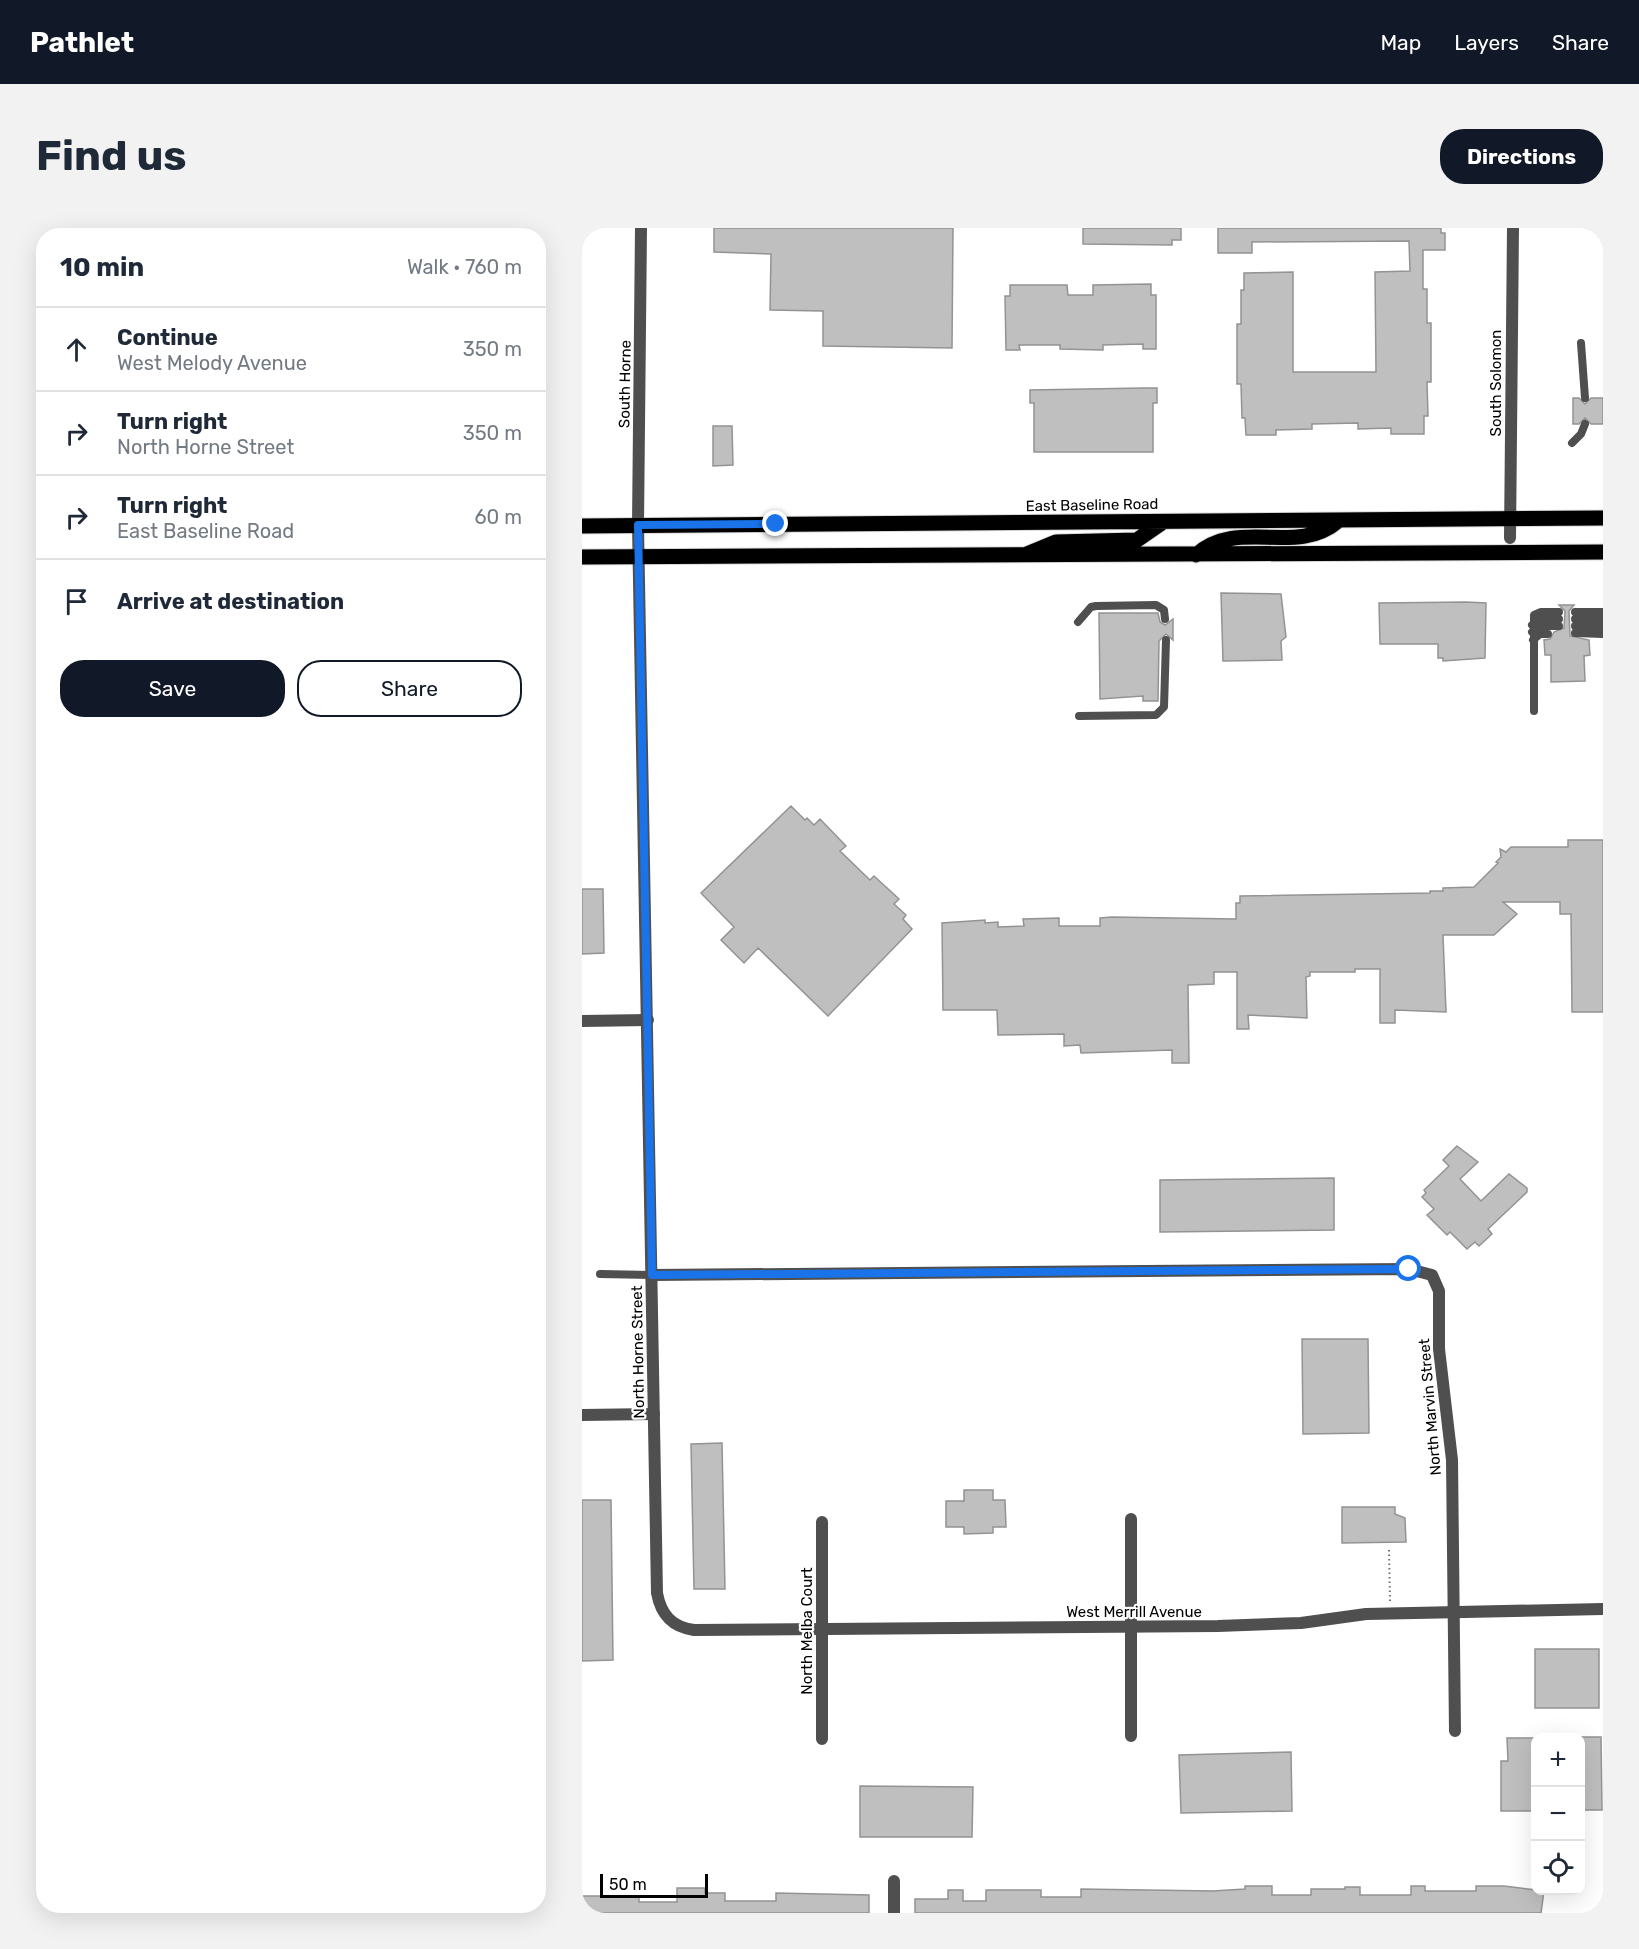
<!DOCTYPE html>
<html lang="en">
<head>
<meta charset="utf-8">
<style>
  body { margin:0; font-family:Rubik,sans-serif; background:#f2f2f3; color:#1f2937 }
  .controls { position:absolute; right:18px; bottom:18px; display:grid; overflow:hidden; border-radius:12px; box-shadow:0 6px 24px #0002 }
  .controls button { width:54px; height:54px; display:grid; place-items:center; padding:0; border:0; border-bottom:2px solid #e0e1e3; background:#fff; color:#1f2937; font:30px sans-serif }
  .scale { position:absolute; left:18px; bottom:15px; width:108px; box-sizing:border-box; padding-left:6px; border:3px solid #000; border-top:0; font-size:16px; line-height:21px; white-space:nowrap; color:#000; -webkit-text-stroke:4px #fff; paint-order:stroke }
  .stop { position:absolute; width:18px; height:18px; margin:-14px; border:4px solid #1a73e8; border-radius:50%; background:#fff }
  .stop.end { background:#1a73e8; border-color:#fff; box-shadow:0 2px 6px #0008 }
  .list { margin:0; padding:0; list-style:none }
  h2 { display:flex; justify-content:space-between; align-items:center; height:78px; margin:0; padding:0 24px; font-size:26px }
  h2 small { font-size:20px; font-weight:400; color:#747a83 }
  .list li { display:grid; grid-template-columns:39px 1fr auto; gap:18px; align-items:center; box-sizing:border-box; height:84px; padding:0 24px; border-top:2px solid #e0e1e3 }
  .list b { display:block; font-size:22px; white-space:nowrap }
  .list p { margin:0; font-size:20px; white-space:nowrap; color:#747a83 }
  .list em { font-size:20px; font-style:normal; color:#747a83 }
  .actions { display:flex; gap:12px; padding:18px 24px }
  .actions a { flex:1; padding:14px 0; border:2px solid #111827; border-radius:24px; text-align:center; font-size:21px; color:#111827 }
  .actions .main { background:#111827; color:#fff }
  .icon { flex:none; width:33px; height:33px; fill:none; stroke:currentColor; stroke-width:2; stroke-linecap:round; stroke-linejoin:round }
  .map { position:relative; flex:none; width:1021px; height:1685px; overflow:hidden; border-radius:24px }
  header { display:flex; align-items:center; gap:36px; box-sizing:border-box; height:84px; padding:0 30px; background:#111827; color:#fff }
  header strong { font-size:28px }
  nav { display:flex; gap:33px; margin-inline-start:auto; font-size:21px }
  .intro { display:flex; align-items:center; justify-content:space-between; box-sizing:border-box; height:144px; padding:0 36px }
  h1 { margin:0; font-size:42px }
  .button { padding:15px 27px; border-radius:24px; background:#111827; color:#fff; font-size:21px; font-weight:700 }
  main { display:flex; gap:36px; padding:0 36px }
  aside { flex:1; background:#fff; border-radius:24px; box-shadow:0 6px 24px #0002 }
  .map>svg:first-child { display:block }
  .building { fill:#bfbfbf; stroke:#939393; stroke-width:1.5 }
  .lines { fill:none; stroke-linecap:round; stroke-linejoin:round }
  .primary-casing { stroke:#dbdbdb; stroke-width:17 }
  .path { stroke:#717171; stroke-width:2; stroke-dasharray:1.5 3; stroke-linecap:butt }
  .service { stroke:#4f4f4f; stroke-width:8 }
  .minor { stroke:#4f4f4f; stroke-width:12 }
  .tertiary { stroke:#4f4f4f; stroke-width:12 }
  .primary { stroke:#000; stroke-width:15 }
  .route { stroke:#1a73e8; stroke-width:8 }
  .labels { text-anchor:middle; stroke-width:4.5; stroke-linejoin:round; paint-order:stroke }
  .street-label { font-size:15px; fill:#000; stroke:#fff }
</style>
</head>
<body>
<header>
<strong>Pathlet</strong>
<nav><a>Map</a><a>Layers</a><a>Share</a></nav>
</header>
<div class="intro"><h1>Find us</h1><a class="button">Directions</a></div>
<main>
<aside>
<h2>10 min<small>Walk · 760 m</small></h2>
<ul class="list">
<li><svg class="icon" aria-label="ahead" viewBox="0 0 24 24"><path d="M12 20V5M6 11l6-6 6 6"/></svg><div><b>Continue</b><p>West Melody Avenue</p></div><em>350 m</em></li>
<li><svg class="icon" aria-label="right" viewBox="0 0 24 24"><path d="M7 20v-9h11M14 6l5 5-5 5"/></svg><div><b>Turn right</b><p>North Horne Street</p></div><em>350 m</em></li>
<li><svg class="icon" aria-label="right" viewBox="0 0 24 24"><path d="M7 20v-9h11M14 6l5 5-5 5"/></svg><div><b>Turn right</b><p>East Baseline Road</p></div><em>60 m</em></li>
<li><svg class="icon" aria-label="arrive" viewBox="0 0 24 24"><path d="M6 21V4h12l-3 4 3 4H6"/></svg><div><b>Arrive at destination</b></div></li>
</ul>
<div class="actions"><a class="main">Save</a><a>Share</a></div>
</aside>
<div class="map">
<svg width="1021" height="1685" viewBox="0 0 1021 1685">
  <rect width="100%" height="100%" fill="#fff"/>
  <path class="building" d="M 132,0 L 371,0 L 370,120 L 241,118 L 241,83 L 188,82 L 189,26 L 132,24 Z
    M 501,0 L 599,0 L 599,12 L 590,12 L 590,17 L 501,16 Z
    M 636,0 L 859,0 L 859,5 L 863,5 L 863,22 L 841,22 L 841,61 L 845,61 L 845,95 L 849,95 L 849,154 L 845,154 L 846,188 L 842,188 L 842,206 L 809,206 L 809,200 L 776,201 L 776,195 L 730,196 L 730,201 L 694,202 L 694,207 L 664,207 L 663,190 L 660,190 L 659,156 L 655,156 L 655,96 L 659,96 L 659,62 L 662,62 L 662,45 L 711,44 L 711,144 L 794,144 L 793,44 L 828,43 L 827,13 L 670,14 L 670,25 L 636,25 Z
    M 569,56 L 569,67 L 574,67 L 574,121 L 561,121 L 561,116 L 521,117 L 521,122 L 478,121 L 478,117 L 437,117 L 438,122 L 424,122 L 423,68 L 428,68 L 428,57 L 485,57 L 486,67 L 511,67 L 511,57 Z
    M 561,160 L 575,160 L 575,175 L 571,175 L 571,224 L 452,224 L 452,175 L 448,175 L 448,162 Z
    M 991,170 L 997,170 L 1003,176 L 1009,170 L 1021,170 L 1021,196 L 1009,196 L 1003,190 L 997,196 L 991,196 Z
    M 131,198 L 150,198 L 151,237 L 131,238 Z
    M 639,365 L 699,366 L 704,409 L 699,413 L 700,432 L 641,433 Z
    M 884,374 L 904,375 L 903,430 L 861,433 L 861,430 L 856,430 L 856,416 L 798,416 L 797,375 Z
    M 977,377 L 992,377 L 987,383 L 988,408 L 1007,412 L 1008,427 L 1002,428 L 1003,453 L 969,454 L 969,427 L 963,427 L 962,412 L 968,411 L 972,404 L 982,400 L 983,383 Z
    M 517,385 L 576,385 L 578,394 L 583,397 L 591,391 L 591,412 L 584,406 L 577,413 L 576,473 L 561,473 L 561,468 L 518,471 Z
    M 209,578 L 223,592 L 225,590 L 232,597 L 238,591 L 264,618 L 258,623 L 288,652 L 292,648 L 317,671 L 312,676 L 324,687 L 321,691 L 330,701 L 246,788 L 176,720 L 162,735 L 139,712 L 152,699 L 119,665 Z
    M 986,612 L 1021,612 L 1021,784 L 990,784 L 989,686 L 978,686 L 978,674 L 921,674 L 935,686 L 912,707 L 861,707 L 864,784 L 813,782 L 813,795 L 798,795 L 798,741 L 773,741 L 773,744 L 728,744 L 728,748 L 724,749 L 725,790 L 666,787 L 667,801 L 655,801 L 655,744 L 632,744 L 632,756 L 606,757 L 607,835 L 590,835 L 590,822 L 499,825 L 498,817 L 482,818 L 482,806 L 416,807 L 415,782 L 361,782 L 360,695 L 403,692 L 403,695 L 416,694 L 416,699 L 442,698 L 441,691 L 477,690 L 477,698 L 518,698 L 518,690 L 530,689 L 654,691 L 654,675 L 658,675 L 658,668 L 848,665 L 848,663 L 861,663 L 861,660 L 892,659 L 916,635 L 914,634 L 919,629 L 918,621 L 924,624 L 929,619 L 986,619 Z
    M 0,661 L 21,661 L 22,725 L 0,726 Z
    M 875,918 L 896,934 L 878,951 L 899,973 L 927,946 L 945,960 L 945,964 L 906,1001 L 910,1006 L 897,1018 L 893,1014 L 885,1021 L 868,1004 L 865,1007 L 845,987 L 852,981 L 840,969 L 844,965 L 842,962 L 867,938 L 861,932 Z
    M 752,950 L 752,1002 L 578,1004 L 578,952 Z
    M 720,1111 L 786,1111 L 787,1205 L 721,1206 Z
    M 140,1215 L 143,1361 L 112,1361 L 109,1216 Z
    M 382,1262 L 411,1262 L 411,1272 L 423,1272 L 424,1299 L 411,1299 L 411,1305 L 382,1306 L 382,1299 L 364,1299 L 364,1273 L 382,1273 Z
    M 0,1272 L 29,1272 L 31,1432 L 0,1433 Z
    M 760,1279 L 813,1279 L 813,1286 L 823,1290 L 824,1314 L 760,1315 Z
    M 953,1421 L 1017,1421 L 1017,1480 L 953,1480 Z
    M 999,1509 L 1019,1509 L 1020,1582 L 999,1582 Z
    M 925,1510 L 954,1510 L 954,1583 L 919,1583 L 919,1533 L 926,1533 Z
    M 709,1524 L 710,1583 L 599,1585 L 597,1527 Z
    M 278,1558 L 391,1559 L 390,1609 L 278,1609 Z
    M 663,1658 L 690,1658 L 690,1667 L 729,1667 L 729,1661 L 763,1661 L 763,1659 L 778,1659 L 778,1667 L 829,1667 L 829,1658 L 843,1658 L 843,1663 L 894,1663 L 894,1658 L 922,1658 L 962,1663 L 959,1685 L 333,1685 L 333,1671 L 366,1671 L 366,1662 L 381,1662 L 381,1673 L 404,1673 L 404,1662 L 459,1662 L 459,1669 L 499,1669 L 499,1661 L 631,1663 L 663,1661 Z
    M 95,1660 L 123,1660 L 123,1665 L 143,1665 L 143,1673 L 194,1673 L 194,1665 L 287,1667 L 287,1685 L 0,1685 L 0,1668 L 57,1668 L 57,1674 L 95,1674 Z"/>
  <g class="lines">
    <g class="primary-casing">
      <path id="primary" d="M 0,298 L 1021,290
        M 445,326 L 474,314 L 555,312 L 581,294
        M 614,327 C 656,289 714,329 756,293
        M 0,329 L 1021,324"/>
    </g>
    <path class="path" d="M 807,1322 L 808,1373"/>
    <path class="service" d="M 999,115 L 1003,170
      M 990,215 L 999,206 L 1003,196
      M 993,384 L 1021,384
      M 993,391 L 1021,391
      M 496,394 L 509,379 L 514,378 L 574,377 L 582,382 L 583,391
      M 950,397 L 958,391 L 977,391
      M 993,398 L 1021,398
      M 950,404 L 959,398 L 977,398
      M 993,405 L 1021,406
      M 951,412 L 958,406 L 966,406
      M 952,483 L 952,387 L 959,384 L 977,384
      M 497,488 L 574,487 L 582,479 L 584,412
      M 18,1046 L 70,1047"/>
    <path class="minor" d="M 928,310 L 931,0
      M 0,793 L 66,792
      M 70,1047 L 827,1041 L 850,1047 L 857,1063 L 857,1121 L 870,1232 L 873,1503
      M 0,1187 L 72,1186
      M 549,1291 L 549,1508
      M 240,1511 L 240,1294
      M 312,1653 L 312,1685"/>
    <path class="tertiary" d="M 59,0 L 56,297 L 75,1365 C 79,1387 90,1399 112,1402 L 636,1398 L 719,1395 L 784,1386 L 1021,1381"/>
    <use href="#primary" class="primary"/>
  </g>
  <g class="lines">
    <path class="route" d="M 194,296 L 56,297 L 70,1047 L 827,1041"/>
  </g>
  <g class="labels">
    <g class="street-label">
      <text transform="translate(914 155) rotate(-90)" y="5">South Solomon</text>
      <text transform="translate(43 156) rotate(-89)" y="5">South Horne</text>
      <text transform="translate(510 277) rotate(-1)" y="5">East Baseline Road</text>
      <text transform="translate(56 1124) rotate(-91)" y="5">North Horne Street</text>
      <text transform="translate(848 1179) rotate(-95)" y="5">North Marvin Street</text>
      <text x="552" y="1389">West Merrill Avenue</text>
      <text transform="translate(225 1403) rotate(-90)" y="5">North Melba Court</text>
    </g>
  </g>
</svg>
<div class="controls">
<button>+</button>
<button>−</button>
<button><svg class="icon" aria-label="locate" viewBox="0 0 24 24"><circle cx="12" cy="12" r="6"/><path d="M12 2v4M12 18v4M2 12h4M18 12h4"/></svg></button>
</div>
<div class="scale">50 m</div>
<div class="stop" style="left:827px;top:1041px"></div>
<div class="stop end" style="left:194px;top:296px"></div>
</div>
</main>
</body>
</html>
